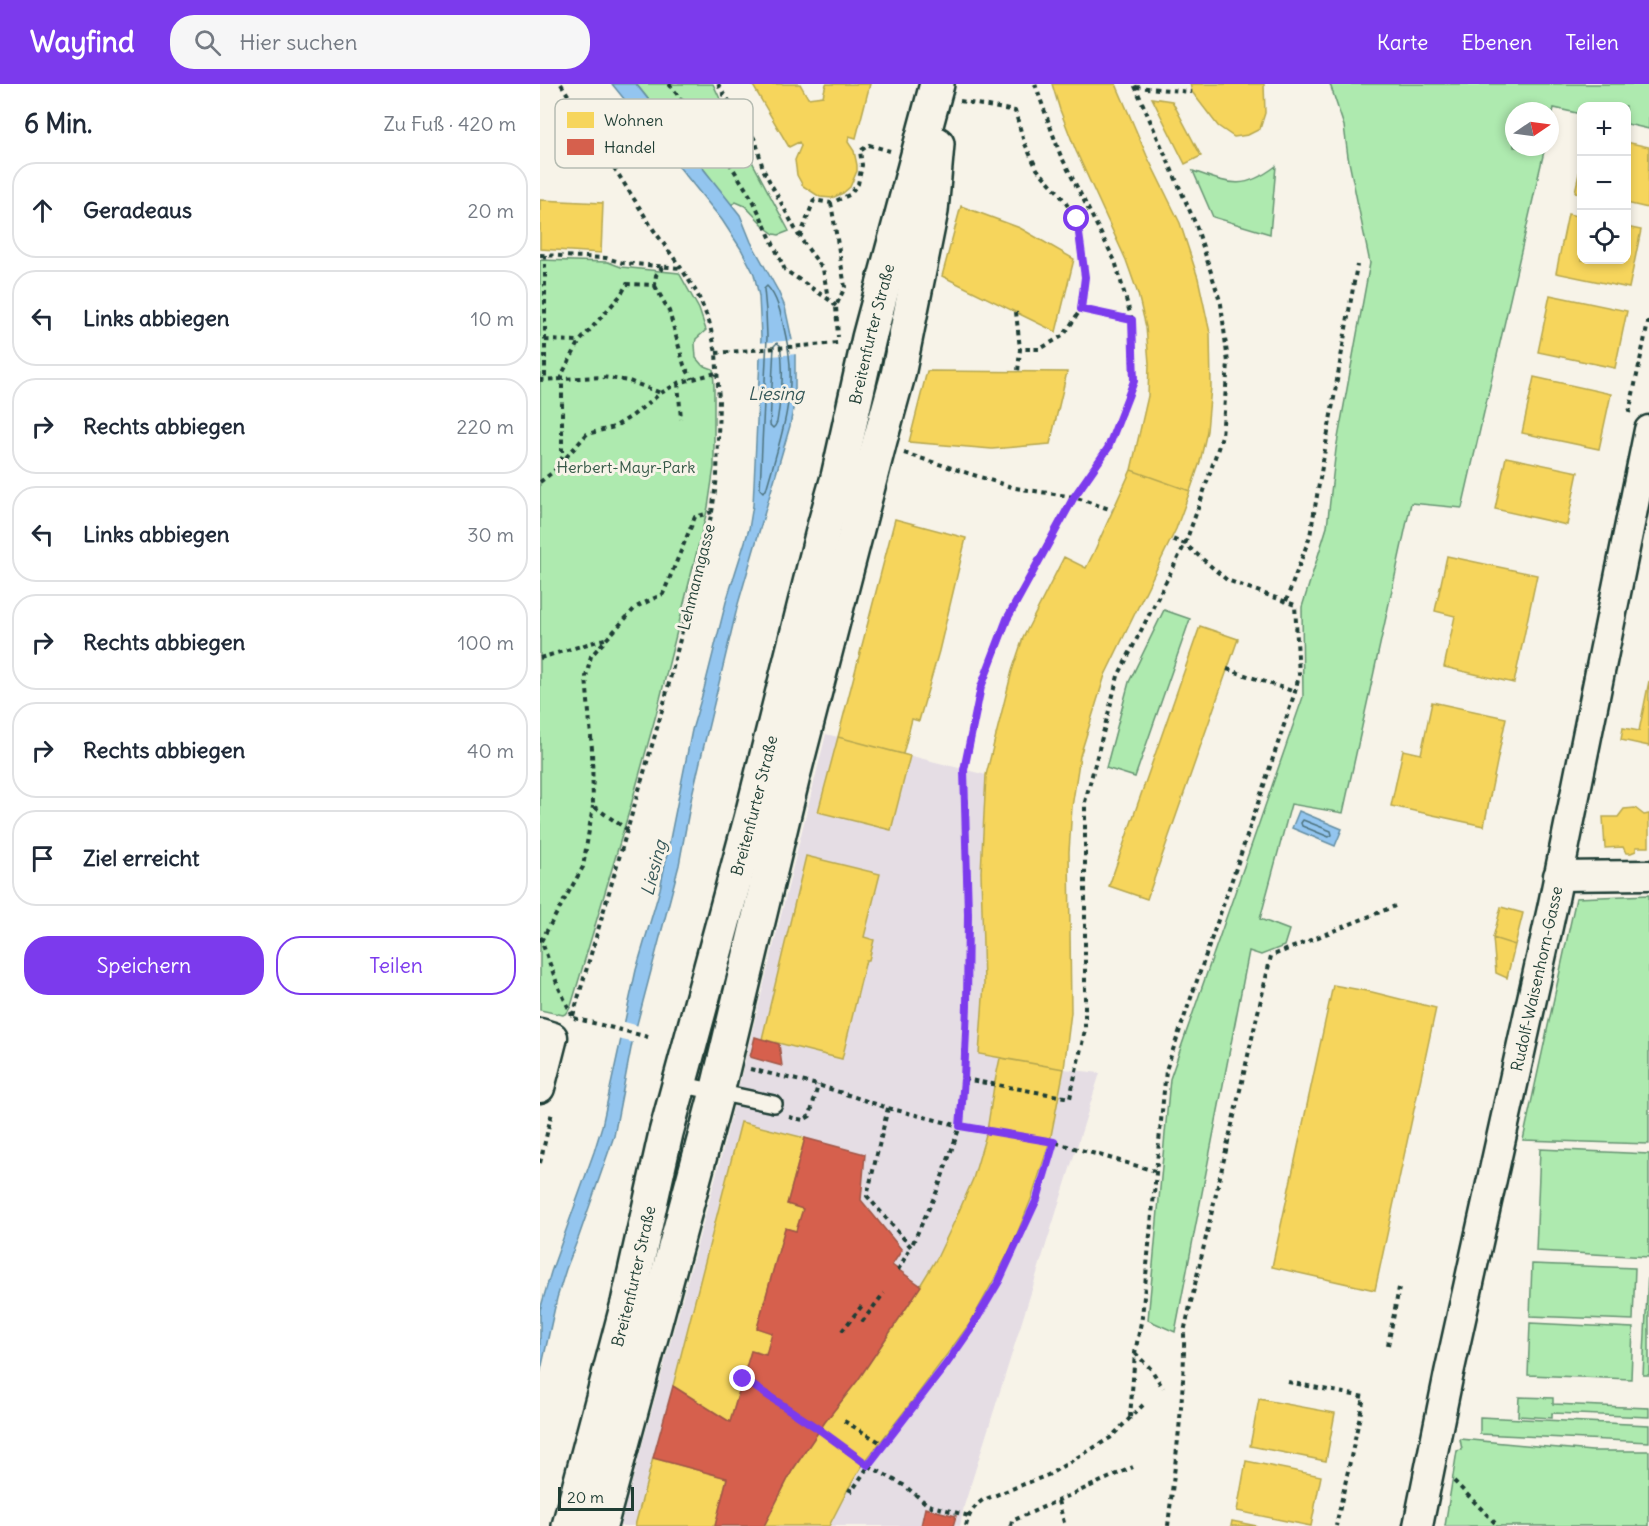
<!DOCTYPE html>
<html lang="de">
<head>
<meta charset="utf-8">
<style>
  body { margin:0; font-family:Delius,sans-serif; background:#f6f6f7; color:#1f2937 }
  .controls { position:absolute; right:18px; top:18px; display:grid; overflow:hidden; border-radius:12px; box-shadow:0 3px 9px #0003 }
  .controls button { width:54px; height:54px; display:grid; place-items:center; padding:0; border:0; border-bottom:2px solid #e0e1e3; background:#fff; color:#1f2937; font:30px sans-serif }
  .compass { position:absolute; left:965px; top:18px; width:54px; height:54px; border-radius:50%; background:#fff; box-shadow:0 3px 9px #0003; rotate:77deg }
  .scale { position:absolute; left:18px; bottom:15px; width:76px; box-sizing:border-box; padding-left:6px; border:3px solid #1f3d34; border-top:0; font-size:16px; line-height:21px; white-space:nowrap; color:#1f3d34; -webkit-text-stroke:4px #f7f3e8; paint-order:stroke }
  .stop { position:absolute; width:18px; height:18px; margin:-14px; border:4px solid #7c3aed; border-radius:50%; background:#fff }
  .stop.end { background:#7c3aed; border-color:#fff; box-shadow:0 2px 6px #0008 }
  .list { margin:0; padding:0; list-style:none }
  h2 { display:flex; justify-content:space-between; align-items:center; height:78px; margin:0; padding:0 24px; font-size:26px }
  h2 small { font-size:20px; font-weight:400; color:#747a83 }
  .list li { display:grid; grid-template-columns:39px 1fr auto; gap:18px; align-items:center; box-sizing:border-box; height:96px; margin:0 12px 12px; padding:0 12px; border:2px solid #e0e1e3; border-radius:24px }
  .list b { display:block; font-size:22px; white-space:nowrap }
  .list em { font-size:20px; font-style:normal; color:#747a83 }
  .actions { display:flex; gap:12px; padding:18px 24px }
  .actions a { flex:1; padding:14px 0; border:2px solid #7c3aed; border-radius:24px; text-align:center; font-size:21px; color:#7c3aed }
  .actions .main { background:#7c3aed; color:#fff }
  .icon { flex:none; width:33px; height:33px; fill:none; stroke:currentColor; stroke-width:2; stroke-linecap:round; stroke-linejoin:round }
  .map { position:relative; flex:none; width:1109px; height:1442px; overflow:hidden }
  header { display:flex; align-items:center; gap:36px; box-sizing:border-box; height:84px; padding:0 30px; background:#7c3aed; color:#fff }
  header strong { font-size:28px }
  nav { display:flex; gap:33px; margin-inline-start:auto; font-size:21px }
  .search { width:420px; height:54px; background:#f6f6f7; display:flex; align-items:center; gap:15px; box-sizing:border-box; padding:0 21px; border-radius:24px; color:#747a83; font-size:22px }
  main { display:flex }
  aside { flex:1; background:#fff }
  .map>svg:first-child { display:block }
  .built { fill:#e5dde4 }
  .green { fill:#aeeaaf; stroke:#669472; stroke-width:1.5 }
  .water { fill:#93c5ef; stroke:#658fa4; stroke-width:1.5 }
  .pier { fill:#f7f3e8 }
  .homes { fill:#f6d55c; stroke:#b6a750; stroke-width:1.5 }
  .shops { fill:#d6604d; stroke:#9f5646; stroke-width:1.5 }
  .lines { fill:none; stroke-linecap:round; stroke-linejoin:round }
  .shore { stroke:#4d737f; stroke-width:1.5 }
  .lane-casing { stroke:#1f3d34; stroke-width:20 }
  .street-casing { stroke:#1f3d34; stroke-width:33 }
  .primary-casing { stroke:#1f3d34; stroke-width:38 }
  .path { stroke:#1f3d34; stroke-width:4; stroke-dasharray:4.5 4.5; stroke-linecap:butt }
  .lane { stroke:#f7f3e8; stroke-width:15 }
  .street { stroke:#f7f3e8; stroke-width:28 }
  .primary { stroke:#f7f3e8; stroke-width:33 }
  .route { stroke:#7c3aed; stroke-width:8 }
  .labels { text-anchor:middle; stroke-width:6; stroke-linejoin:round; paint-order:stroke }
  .street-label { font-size:16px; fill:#1f3d34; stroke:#f7f3e8 }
  .park-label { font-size:16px; fill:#345746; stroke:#f7f3e8 }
  .water-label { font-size:18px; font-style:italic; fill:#365859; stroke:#f7f3e8 }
  .key { fill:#f7f3e8; stroke:#b6bcb2; stroke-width:1.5 }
  .key-label { font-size:16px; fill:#1f3d34 }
</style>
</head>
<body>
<header>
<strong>Wayfind</strong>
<div class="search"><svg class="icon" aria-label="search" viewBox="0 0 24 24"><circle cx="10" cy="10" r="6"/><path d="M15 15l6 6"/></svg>Hier suchen</div>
<nav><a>Karte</a><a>Ebenen</a><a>Teilen</a></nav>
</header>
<main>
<aside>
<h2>6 Min.<small>Zu Fuß · 420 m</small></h2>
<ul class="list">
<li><svg class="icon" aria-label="ahead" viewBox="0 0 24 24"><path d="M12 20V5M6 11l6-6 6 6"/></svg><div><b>Geradeaus</b></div><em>20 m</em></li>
<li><svg class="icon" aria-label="left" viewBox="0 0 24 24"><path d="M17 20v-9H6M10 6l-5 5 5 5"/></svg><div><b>Links abbiegen</b></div><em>10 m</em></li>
<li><svg class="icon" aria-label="right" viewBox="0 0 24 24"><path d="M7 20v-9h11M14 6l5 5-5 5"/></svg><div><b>Rechts abbiegen</b></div><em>220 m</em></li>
<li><svg class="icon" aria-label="left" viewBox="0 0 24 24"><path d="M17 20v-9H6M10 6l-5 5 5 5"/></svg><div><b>Links abbiegen</b></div><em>30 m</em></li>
<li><svg class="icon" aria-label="right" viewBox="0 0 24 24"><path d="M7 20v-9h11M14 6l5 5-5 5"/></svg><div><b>Rechts abbiegen</b></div><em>100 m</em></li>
<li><svg class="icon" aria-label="right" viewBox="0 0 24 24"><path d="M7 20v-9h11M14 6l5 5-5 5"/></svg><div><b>Rechts abbiegen</b></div><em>40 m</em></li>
<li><svg class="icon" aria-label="arrive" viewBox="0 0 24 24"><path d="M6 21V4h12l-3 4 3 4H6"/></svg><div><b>Ziel erreicht</b></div></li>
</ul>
<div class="actions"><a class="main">Speichern</a><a>Teilen</a></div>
</aside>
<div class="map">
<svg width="1109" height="1442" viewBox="0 0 1109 1442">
  <rect width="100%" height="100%" fill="#f7f3e8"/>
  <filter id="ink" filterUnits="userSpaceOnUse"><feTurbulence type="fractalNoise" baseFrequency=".0167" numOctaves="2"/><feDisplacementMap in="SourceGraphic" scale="12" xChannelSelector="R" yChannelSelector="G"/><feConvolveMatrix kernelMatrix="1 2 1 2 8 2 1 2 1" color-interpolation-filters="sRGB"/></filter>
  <g filter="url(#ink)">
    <path class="built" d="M 286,650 L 446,691 L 441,788 L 444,900 L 439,970 L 524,985 L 560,989 L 424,1422 L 420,1442 L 80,1442 L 179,1081 Z"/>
    <path class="green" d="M 96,0 L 173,0 L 192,40 L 249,147 L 239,151 L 234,150 L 227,145 L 205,122 L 196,118 L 191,121 L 140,54 Z
      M 790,0 L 1109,0 L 1109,45 L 1087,40 L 1086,22 L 1042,22 L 1041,30 L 1014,24 L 1010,42 L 1010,27 L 974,27 L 974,63 L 1005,63 L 922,424 L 871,419 L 803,729 L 751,720 L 720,835 L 749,846 L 744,862 L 721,871 L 709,867 L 635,1248 L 608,1236 L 630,995 L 763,613 L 762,523 L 787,443 L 796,365 L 830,179 L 808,73 L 804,42 Z
      M 736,82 L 730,150 L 673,133 L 653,87 C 690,100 703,107 736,82 Z
      M 0,176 L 68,178 L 81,183 L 139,189 L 159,225 L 166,246 L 156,255 L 155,260 L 156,274 L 162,281 L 173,285 L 174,301 L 174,383 L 168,423 L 117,627 L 91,721 L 31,922 L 27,929 L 23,931 L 0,926 Z
      M 624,526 L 650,535 L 595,693 L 566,684 L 589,598 Z
      M 1109,811 L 1109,1060 L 983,1056 L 1036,814 Z
      M 1000,1065 L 1109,1070 L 1109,1173 L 996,1167 Z
      M 992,1180 L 1095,1184 L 1093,1236 L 990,1232 Z
      M 1108,1189 L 1109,1189 L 1109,1291 L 1103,1291 Z
      M 990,1239 L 1093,1244 L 1091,1295 L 988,1291 Z
      M 979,1313 L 1013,1314 L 1013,1320 L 1109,1324 L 1109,1333 L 1012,1329 L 1012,1334 L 978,1332 Z
      M 940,1333 L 1109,1341 L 1109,1358 L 940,1350 Z
      M 920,1355 L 1052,1367 L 1109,1367 L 1109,1442 L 905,1442 L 917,1367 L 922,1366 Z"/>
    <path class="water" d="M 72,0 L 96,0 L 200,131 L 211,158 L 238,207 L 245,223 L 255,270 L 255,314 L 250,342 L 198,520 L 152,711 L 139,781 L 92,959 L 74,1052 L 39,1152 L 26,1185 L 17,1214 L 0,1290 L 0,1226 L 11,1188 L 54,1068 L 62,1042 L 96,886 L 120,805 L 152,646 L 164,605 L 186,518 L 209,445 L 213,421 L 221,253 L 219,212 L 214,190 L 201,165 L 182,136 Z
      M 759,727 L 802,745 L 795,762 L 752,744 Z"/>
    <path class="pier" d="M 256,256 L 258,270 L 217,273 L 218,259 Z
      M 81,937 L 99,942 L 95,959 L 78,955 Z"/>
    <path class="homes" d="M 212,0 L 260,0 L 268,14 L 283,12 L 286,0 L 330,0 L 316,54 L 309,52 L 308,58 L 314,67 L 317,81 L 317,87 L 310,103 L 303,109 L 292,114 L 280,113 L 263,102 L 257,91 L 255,76 L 261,62 L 259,58 L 249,63 Z
      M 512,0 L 576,0 L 607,72 L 640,139 L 658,194 L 670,249 L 671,303 L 667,347 L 660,378 L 650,407 L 591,386 L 608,312 L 609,279 L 606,243 L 598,210 L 586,176 L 536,67 L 520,26 Z
      M 650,0 L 724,0 L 725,29 L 720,45 L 708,51 L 694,53 L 678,42 L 652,8 Z
      M 612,14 L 632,17 L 661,72 L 645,80 Z
      M 1086,58 L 1109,63 L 1108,124 L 1086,119 Z
      M 1042,76 L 1042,110 L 1035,108 Z
      M 0,116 L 63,119 L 61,169 L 0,165 Z
      M 421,122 L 480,144 L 534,175 L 516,248 L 402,192 Z
      M 1028,130 L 1042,133 L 1042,176 L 1086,176 L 1086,143 L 1101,146 L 1089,204 L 1016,189 Z
      M 1010,211 L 1087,227 L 1075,284 L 998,268 Z
      M 387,287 L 527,288 L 510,360 L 452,365 L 369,358 Z
      M 994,293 L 1071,310 L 1059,365 L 982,349 Z
      M 966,373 L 1038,388 L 1027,441 L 955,425 Z
      M 591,386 L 650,407 L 636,445 L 565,591 L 540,672 L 532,723 L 529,768 L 531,928 L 524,985 L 439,970 L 444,900 L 441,788 L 446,691 L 472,587 L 483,554 L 524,473 L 546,484 L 554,468 Z
      M 355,435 L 426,454 L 399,567 L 379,637 L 372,635 L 363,670 L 298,653 Z
      M 907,472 L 997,491 L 974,599 L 904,583 L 915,532 L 895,527 Z
      M 660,542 L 698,555 L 607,815 L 569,802 Z
      M 1109,597 L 1109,662 L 1081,656 L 1083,644 L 1099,647 Z
      M 892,618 L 966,634 L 944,742 L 851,722 L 863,666 L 881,670 Z
      M 298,653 L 370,672 L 351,746 L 278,728 Z
      M 1095,724 L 1104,731 L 1109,730 L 1109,763 L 1096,763 L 1096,767 L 1091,769 L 1086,769 L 1083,763 L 1065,764 L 1063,733 L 1078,733 L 1084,725 Z
      M 266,772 L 340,790 L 324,853 L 334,856 L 329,876 L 326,876 L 302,975 L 222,955 Z
      M 961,823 L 983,829 L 975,861 L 953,854 Z
      M 953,854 L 975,861 L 967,894 L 956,889 Z
      M 793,901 L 832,908 L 896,924 L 835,1206 L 732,1183 Z
      M 460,974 L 524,985 L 510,1057 L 492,1113 L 472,1163 L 431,1238 L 375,1314 L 324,1379 L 308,1405 L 289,1442 L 224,1442 L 252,1387 L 285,1338 L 318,1296 L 367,1223 L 397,1174 L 416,1134 L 433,1095 L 447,1047 L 454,1002 Z
      M 201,1038 L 265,1054 L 247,1120 L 263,1125 L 256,1147 L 245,1144 L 217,1244 L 232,1249 L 226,1271 L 211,1267 L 190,1338 L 133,1302 Z
      M 719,1315 L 795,1329 L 786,1377 L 710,1362 Z
      M 113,1374 L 187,1394 L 175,1442 L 95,1442 Z
      M 706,1377 L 781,1392 L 771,1442 L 697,1427 Z
      M 692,1437 L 717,1442 L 691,1442 Z"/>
    <path class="shops" d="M 215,953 L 239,960 L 242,982 L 210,973 Z
      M 265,1054 L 325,1070 L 321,1116 L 362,1166 L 352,1181 L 381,1202 L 318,1296 L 285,1338 L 252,1387 L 224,1442 L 175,1442 L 187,1394 L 113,1374 L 133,1302 L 190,1338 L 211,1267 L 226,1271 L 232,1249 L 217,1244 L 245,1144 L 256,1147 L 263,1125 L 247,1120 Z
      M 385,1424 L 416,1432 L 413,1442 L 381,1442 Z"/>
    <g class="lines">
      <path class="shore" d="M 115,38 L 119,38 L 142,68 L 141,72 L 137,71 L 114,42 Z
        M 227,202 C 237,212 241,230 244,244 C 246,253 248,262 249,271 C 255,316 238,363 226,406 L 223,408 L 220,405 L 227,253 L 226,227 L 224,205 Z
        M 237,259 L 240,261 C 245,287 241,313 237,338 L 235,342 L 233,344 L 230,341 L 234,262 Z
        M 763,736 L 791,747 L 792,751 L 789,753 L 762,742 L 761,739 Z"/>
      <g class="lane-casing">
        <path id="lane" d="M 139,1000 L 234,1020"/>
      </g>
      <g class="street-casing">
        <g id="street">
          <path d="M 1018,792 L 1109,791"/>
          <path d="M 0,949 L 13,953 L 0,1004"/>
          <path id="s1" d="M 878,1442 L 909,1289 L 1013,820 L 1109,346"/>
        </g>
      </g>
      <g class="primary-casing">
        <g id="primary">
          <path id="s2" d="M 29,1442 L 88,1219 L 126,1049 L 211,735 L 284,443 L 298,393 L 329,254 L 397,0"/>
          <path d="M 60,1442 L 177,1008 L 253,692 L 340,356 L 358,291 L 391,127 L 397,60"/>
        </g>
      </g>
      <path class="path" d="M 21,0 L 113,145 L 141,184 L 157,209 L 169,237 L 176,269 L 179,316 L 177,393 L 172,428 L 122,627 L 32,935
        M 129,0 L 180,64 L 214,118 L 245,186 L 288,215 L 296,222
        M 178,0 L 184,11 L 202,32 L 216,58 L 223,85 L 260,154 L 283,185 L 288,215
        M 596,3 L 652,8
        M 420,17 L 475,27 L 484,58 L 497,85 L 518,108 L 537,135 L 545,193 L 541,225 L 524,251 L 500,265 L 480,265
        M 291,119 L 305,203 L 296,222 L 298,253
        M 260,153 L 274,116 L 291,119 L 309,111 L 318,100 L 322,81 L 320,67 L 329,61 L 350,67
        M 0,171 L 66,174 L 83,179 L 140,184
        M 5,171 L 5,295
        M 115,202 L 129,227 L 144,281 L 152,295
        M 541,225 L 592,236
        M 476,228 L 480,265 L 478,288
        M 5,256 L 39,257
        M 176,269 L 298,259
        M 0,296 L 62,293 L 89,297 L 121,309
        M 138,299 L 141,335
        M 1089,329 L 1109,234
        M 364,369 L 475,404 L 534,413 L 572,426
        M 22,377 L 22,290 L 40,257 L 80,212 L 87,200 L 115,201 L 116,191 L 124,182
        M 0,398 L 13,388 L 47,350 L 74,343 L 92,332 L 121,309 L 138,299 L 176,289
        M 746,517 L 770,452 L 817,181
        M 0,574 L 68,554
        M 687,585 L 755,608
        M 88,746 L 53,722 L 52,665 L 46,593 L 51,572 L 96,523 L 123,510 L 155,433 L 172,428
        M 0,853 L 18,902 L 33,933
        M 1,857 L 43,783 L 53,722
        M 34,934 L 112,954
        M 210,985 L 278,1001 L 348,1024 L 420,1042 L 510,1057 L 615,1087
        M 424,995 L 530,1014 L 545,946 L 545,718 L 578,592 L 645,460 L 661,416 L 682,352 L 688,279 L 681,220 L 656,141 L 594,0
        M 348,1024 L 327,1112 L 371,1163 L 397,1107 L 420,1042 L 424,995 L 427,922 L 428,830 L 424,686 L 441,603 L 467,535 L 534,413 L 568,364 L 594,297 L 592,236 L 575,177 L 520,70 L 495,0
        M 249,1033 L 263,1036 L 270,1032 L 278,1001
        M 0,1079 L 12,1028
        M 358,1186 L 371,1163
        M 322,1238 L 344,1209
        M 302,1247 L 324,1219
        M 848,1261 L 859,1204
        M 595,1269 L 611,1285 L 623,1304
        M 203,1295 L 280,1346 L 324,1379 L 365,1402 L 388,1421 L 429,1432
        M 748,1298 L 824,1313 L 796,1442
        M 590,1333 L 595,1269 L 602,1233 L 626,986 L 706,755 L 755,608 L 759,591 L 755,521 L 687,496 L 645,460 L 632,455
        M 304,1337 L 343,1360
        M 914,1397 L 958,1442
        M 308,1405 L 312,1407 L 343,1360 L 407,1279 L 430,1246 L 459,1196 L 497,1115 L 514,1058
        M 518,1417 L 525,1442
        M 426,1442 C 429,1430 433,1423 443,1416 L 508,1391 L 570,1354 L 603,1321
        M 471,1442 L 472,1437 L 593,1383
        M 628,1442 C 635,1378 645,1313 644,1248 L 731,872 L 855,822"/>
      <use href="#lane" class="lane"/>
      <use href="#street" class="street"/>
      <use href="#primary" class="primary"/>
    </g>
  </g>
  <g class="lines" filter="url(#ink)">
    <path class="route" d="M 203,1295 L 280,1346 L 328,1381 L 407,1279 L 430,1246 L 459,1197 L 497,1115 L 514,1058 L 420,1042 L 424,995 L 427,922 L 428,830 L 424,686 L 441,603 L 467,535 L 534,413 L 568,364 L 594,297 L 592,236 L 541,225 L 545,193 L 537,135"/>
  </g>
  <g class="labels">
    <g class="street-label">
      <text dy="6" stroke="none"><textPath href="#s2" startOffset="1230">Breitenfurter Straße</textPath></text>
      <text transform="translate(156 493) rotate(-76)" y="6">Lehmanngasse</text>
      <text dy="6" stroke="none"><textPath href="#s2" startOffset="744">Breitenfurter Straße</textPath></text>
      <text dy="6" stroke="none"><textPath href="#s1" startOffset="560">Rudolf-Waisenhorn-Gasse</textPath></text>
      <text dy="6" stroke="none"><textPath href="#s2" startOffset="258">Breitenfurter Straße</textPath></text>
    </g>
    <g class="park-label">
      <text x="86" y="389">Herbert-Mayr-Park</text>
    </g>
    <g class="water-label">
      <text x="236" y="316">Liesing</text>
      <text transform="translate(114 784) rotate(-76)" y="6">Liesing</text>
    </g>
  </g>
  <rect x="15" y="15" width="198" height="69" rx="9" class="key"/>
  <rect x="27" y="28" width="27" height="16" fill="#f6d55c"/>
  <rect x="27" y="55" width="27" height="16" fill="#d6604d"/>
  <g class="key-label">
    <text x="64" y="42">Wohnen</text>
    <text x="64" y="69">Handel</text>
  </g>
</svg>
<div class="controls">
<button>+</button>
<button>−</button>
<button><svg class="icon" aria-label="locate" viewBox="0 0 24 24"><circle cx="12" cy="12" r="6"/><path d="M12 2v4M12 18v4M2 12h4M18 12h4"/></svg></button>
</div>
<svg class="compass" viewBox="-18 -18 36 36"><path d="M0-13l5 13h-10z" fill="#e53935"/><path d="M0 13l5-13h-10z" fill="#747a83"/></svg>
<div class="scale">20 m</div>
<div class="stop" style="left:537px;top:135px"></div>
<div class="stop end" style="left:203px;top:1295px"></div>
</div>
</main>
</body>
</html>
